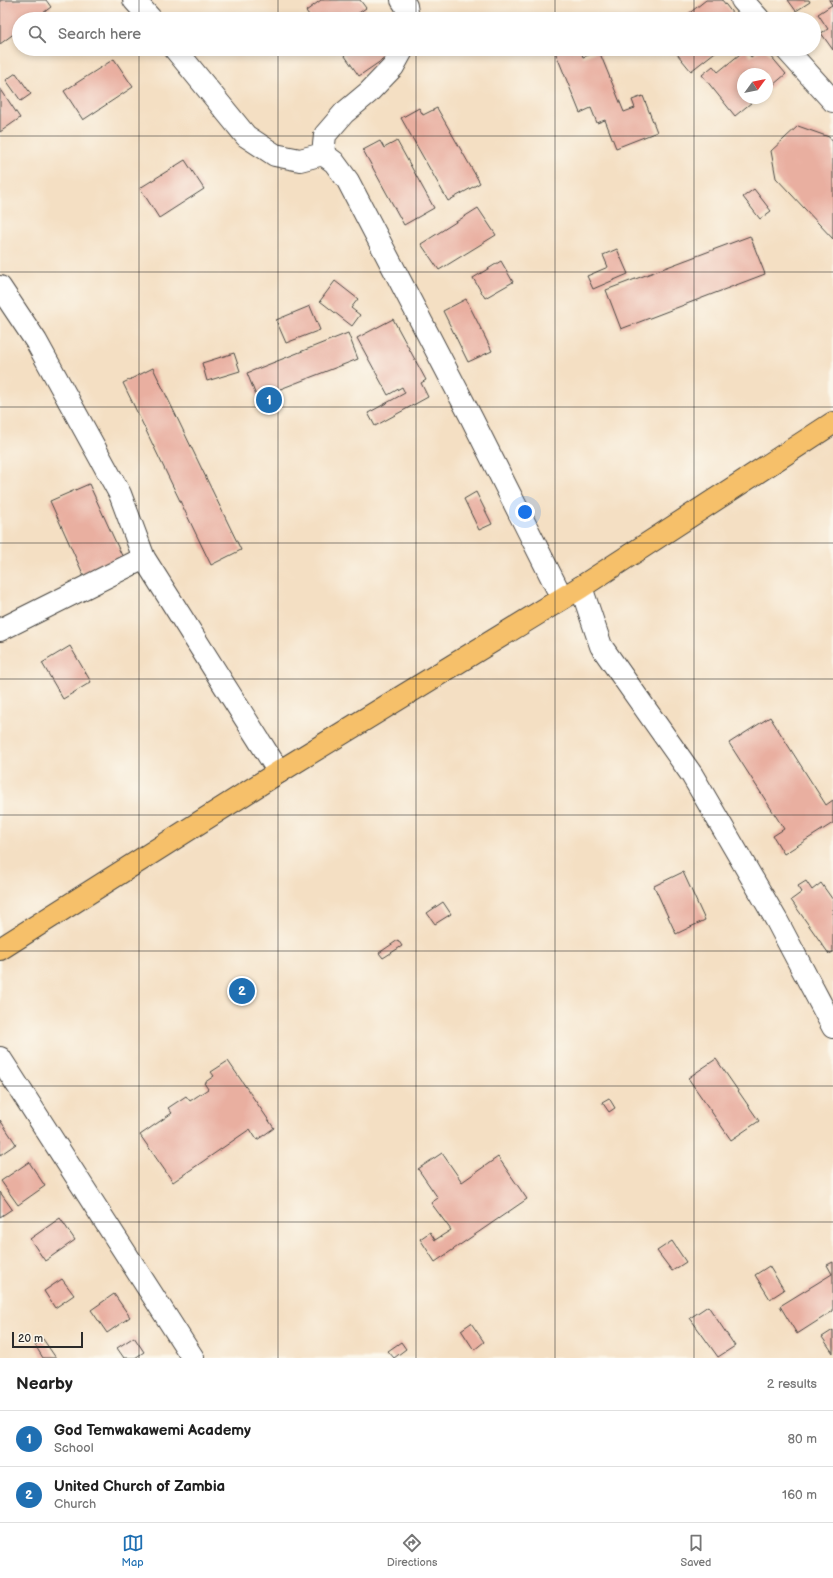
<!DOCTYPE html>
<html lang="en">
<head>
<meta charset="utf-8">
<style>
  body { margin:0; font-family:"Balsamiq Sans",sans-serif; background:#f6f6f6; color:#222 }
  .compass { position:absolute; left:737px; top:68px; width:36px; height:36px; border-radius:50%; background:#fff; box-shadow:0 2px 6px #0003; rotate:57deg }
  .scale { position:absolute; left:12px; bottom:10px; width:71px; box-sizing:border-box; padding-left:4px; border:2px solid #2b2b2b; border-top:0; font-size:11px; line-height:14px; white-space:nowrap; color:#2b2b2b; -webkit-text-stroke:3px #fbf7ec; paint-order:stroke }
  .you { position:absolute; left:525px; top:512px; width:14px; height:14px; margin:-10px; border:3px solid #fff; border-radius:50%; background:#1a73e8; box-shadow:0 0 0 6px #1a73e833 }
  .badge { display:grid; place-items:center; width:26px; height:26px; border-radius:50%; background:#1f6fb2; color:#fff; font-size:13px; font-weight:700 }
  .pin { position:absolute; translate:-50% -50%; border:2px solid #fff; box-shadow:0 1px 4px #0006 }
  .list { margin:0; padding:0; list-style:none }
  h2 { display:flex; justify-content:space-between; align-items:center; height:52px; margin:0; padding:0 16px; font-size:17px }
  h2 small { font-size:13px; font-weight:400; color:#767676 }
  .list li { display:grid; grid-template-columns:26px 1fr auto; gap:12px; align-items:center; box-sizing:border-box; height:56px; padding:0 16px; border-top:1px solid #e0e0e0 }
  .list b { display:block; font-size:15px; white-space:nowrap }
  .list p { margin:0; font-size:13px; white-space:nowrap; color:#767676 }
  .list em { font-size:13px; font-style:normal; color:#767676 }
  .icon { flex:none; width:22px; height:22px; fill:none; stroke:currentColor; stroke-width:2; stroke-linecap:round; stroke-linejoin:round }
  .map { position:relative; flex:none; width:833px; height:1358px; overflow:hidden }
  .search { position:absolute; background:#fff; box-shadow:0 2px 6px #0003; left:12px; right:12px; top:12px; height:44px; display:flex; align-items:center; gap:10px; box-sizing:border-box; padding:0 14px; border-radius:22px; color:#767676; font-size:15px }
  .sheet { height:164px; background:#fff }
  nav { display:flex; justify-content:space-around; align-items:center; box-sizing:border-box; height:56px; border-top:1px solid #e0e0e0; background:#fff; font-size:11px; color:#767676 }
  nav a { display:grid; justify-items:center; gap:2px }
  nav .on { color:#1f6fb2 }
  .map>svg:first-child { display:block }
  .building { fill:#e9afa0 }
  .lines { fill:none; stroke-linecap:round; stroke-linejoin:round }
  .minor-casing { stroke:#494642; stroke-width:24 }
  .major-casing { stroke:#494642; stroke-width:24 }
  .minor { stroke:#fff; stroke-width:22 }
  .major { stroke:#f6c06b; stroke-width:22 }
  .grid { fill:none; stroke:#2b2b2b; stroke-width:1; stroke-opacity:0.55 }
</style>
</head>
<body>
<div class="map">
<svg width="833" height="1358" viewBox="0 0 833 1358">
  <rect width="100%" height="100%" fill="#fbf7ec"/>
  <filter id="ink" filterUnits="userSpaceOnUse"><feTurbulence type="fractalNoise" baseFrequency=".025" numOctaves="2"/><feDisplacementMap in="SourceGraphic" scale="8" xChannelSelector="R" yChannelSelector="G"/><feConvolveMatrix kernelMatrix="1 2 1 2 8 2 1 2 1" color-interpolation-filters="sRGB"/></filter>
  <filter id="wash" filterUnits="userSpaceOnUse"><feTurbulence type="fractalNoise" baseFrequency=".012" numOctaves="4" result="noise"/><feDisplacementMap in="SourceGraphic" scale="16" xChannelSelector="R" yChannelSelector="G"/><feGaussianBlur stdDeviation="0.9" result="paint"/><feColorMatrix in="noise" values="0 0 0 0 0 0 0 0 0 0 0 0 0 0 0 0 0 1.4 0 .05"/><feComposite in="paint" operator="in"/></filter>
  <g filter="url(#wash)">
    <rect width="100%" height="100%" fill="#f4dfc3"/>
    <g id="blocks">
      <path class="building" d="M 0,0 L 46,0 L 51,7 L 35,19 L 19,19 L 19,30 L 0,44 Z
        M 321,0 L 360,0 L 366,8 L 350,19 L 312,19 L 306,11 Z
        M 706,0 L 722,0 L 737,19 L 682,19 Z
        M 788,0 L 809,0 L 810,2 L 796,11 Z
        M 829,0 L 833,0 L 833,50 L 821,33 L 828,29 L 818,14 L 832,5 Z
        M 340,49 L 387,49 L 391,54 L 359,76 Z
        M 554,49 L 580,49 L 583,57 L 599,51 L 624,112 L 635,108 L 632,100 L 643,96 L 657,132 L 616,148 L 605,120 L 597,123 L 591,108 L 580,113 Z
        M 673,49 L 719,49 L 691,71 Z
        M 761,49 L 765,49 L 786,74 L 767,90 L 767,74 L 743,74 L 743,98 L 757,98 L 735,116 L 702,75 L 713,66 L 718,72 L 745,50 L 751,57 Z
        M 114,59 L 133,87 L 83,120 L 64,91 Z
        M 16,73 L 31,94 L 21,101 L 6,80 Z
        M 0,88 L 20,118 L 0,132 Z
        M 419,108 L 423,115 L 437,108 L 480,183 L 448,201 L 401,118 Z
        M 798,126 L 829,137 L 833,142 L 833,239 L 776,178 L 771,151 Z
        M 380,141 L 384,148 L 397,141 L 434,208 L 404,225 L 363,150 Z
        M 185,160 L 204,189 L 159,218 L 140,188 Z
        M 754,189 L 771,211 L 760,219 L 743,197 Z
        M 478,208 L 496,235 L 439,270 L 421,244 Z
        M 750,236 L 765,274 L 621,329 L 606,290 Z
        M 617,249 L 628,274 L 593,289 L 587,276 L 608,267 L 603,255 Z
        M 501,261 L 513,282 L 485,298 L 473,278 Z
        M 335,281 L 358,299 L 351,308 L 360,315 L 352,326 L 320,301 Z
        M 466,299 L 492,351 L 468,362 L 443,311 Z
        M 310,306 L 320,330 L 286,343 L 276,320 Z
        M 393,319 L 426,380 L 421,383 L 428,397 L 375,426 L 368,413 L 405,393 L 402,387 L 388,395 L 357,338 Z
        M 348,333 L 358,359 L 257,398 L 247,373 Z
        M 234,353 L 240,371 L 207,381 L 202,363 Z
        M 153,368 L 241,550 L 211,565 L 123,383 Z
        M 89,484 L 123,558 L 84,576 L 50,501 Z
        M 476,492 L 492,524 L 479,530 L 464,499 Z
        M 70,646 L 91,682 L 63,699 L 42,663 Z
        M 770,717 L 826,805 L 833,800 L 833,823 L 784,854 L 773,836 L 784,829 L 729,743 Z
        M 683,872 L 705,920 L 676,934 L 654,886 Z
        M 806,881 L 812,890 L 821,883 L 833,900 L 833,952 L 829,954 L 791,900 L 802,892 L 798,886 Z
        M 443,902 L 451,914 L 435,924 L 427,913 Z
        M 398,940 L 402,946 L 383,958 L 379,953 Z
        M 716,1059 L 759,1121 L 731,1140 L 688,1078 Z
        M 228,1061 L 274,1128 L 257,1140 L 250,1129 L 173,1182 L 140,1135 L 172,1113 L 168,1108 L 186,1096 L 190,1101 L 208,1089 L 204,1083 L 214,1076 L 211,1072 Z
        M 609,1098 L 615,1108 L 609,1112 L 602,1102 Z
        M 0,1120 L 16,1144 L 0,1155 Z
        M 442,1153 L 462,1182 L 498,1157 L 527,1199 L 435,1262 L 420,1239 L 430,1232 L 435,1240 L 451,1230 L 431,1203 L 438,1198 L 418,1169 Z
        M 29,1162 L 45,1186 L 18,1205 L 1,1181 Z
        M 0,1192 L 12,1209 L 0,1217 Z
        M 60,1218 L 75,1240 L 45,1261 L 30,1239 Z
        M 672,1241 L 686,1262 L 672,1271 L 657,1251 Z
        M 833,1262 L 833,1311 L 797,1334 L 780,1306 L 832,1274 L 827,1265 Z
        M 769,1266 L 784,1290 L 770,1299 L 755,1275 Z
        M 62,1279 L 74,1295 L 55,1308 L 44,1291 Z
        M 114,1294 L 130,1317 L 107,1333 L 91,1310 Z
        M 708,1306 L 735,1346 L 718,1357 L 690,1318 Z
        M 471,1323 L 484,1342 L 474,1350 L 461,1330 Z
        M 833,1330 L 833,1353 L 822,1337 Z
        M 134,1337 L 144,1352 L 135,1358 L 124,1358 L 117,1348 Z
        M 43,1339 L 56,1358 L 43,1358 L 35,1345 Z
        M 401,1342 L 406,1349 L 394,1358 L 388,1351 Z"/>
    </g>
  </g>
  <g filter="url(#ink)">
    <use href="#blocks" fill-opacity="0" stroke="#494642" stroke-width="1"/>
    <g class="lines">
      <g class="minor-casing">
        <path id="minor" d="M 134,0 L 151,19
          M 402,0 L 406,6 L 408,19
          M 742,0 L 759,19
          M 175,49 L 246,136 L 275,155 L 300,160 L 323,154 L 334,162 L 348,181 L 472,419 L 562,598
          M 786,49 L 833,101
          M 323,154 L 325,135 L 344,113 L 368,93 L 393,67 L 403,49
          M 0,287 L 36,341 L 120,494 L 144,558 L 279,772
          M 581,587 L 601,646 L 692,775 L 777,921 L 833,1027
          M 0,630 L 144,558
          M 0,1058 L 193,1358"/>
      </g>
      <g class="major-casing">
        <path id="major" d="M 0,949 L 279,772 L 581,587 L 833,423"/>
      </g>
      <use href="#minor" class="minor"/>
      <use href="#major" class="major"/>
    </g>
  </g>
  <path class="grid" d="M 139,0 L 139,19M 278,0 L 278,19M 416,0 L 416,19M 555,0 L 555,19M 694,0 L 694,19M 139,49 L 139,1358M 278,49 L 278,1358M 416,49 L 416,1358M 555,49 L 555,1358M 694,49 L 694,1358M 0,136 L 833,136M 0,272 L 833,272M 0,407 L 833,407M 0,543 L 833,543M 0,679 L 833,679M 0,815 L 833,815M 0,951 L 833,951M 0,1086 L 833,1086M 0,1222 L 833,1222"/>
</svg>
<svg class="compass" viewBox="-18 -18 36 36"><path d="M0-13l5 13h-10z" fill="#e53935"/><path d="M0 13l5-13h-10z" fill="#767676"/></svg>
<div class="scale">20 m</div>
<div class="you"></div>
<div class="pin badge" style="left:269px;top:400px">1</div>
<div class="pin badge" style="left:242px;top:991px">2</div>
<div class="search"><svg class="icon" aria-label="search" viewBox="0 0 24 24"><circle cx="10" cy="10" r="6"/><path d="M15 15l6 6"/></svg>Search here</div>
</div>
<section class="sheet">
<h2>Nearby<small>2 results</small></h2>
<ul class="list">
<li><span class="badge">1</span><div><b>God Temwakawemi Academy</b><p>School</p></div><em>80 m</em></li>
<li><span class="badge">2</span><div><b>United Church of Zambia</b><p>Church</p></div><em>160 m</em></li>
</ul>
</section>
<nav>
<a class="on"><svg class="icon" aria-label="map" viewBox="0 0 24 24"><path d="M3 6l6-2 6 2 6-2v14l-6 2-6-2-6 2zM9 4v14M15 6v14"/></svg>Map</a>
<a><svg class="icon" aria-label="directions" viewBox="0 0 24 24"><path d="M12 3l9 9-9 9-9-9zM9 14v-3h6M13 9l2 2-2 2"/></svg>Directions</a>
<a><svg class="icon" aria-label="saved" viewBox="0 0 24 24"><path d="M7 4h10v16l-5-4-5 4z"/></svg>Saved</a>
</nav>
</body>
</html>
